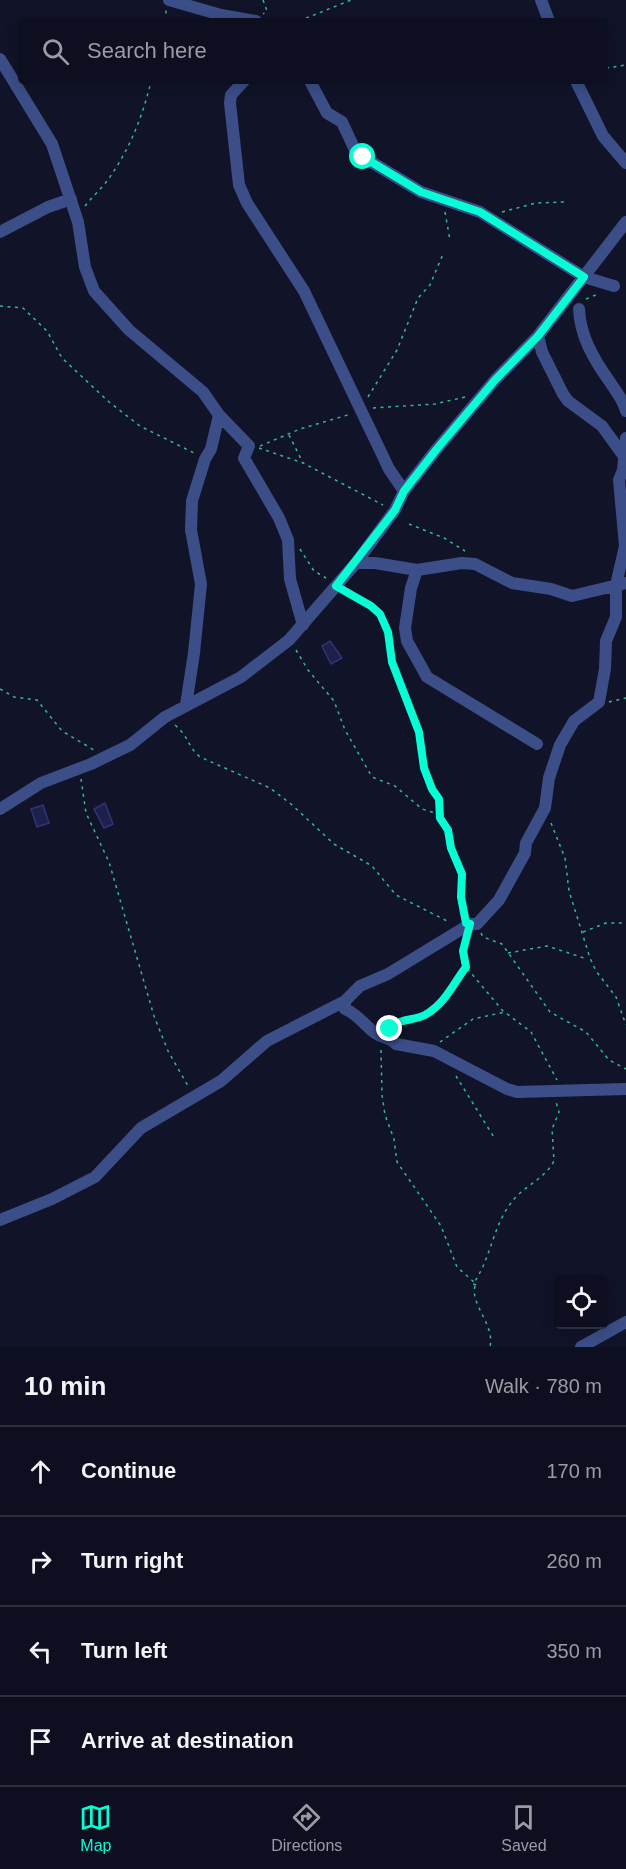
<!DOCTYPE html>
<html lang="en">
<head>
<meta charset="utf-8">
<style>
  body { margin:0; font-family:Arial,sans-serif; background:#1b1c2c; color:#f1f3f6 }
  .controls { position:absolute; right:18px; bottom:18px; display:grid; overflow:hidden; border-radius:6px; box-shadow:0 3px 15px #0003 }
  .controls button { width:54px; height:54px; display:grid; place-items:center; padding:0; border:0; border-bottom:2px solid #2d2e3d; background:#0d0e1f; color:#f1f3f6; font:30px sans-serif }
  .stop { position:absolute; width:18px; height:18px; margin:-14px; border:4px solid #07fdd3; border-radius:50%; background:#fff }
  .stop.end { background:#07fdd3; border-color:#fff; box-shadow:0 2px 6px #0008 }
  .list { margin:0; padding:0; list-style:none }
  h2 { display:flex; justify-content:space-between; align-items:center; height:78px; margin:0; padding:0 24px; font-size:26px }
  h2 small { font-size:20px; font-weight:400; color:#9a9ca4 }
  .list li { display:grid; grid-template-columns:39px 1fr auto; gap:18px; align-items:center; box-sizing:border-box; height:90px; padding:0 24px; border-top:2px solid #2d2e3d }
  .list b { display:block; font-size:22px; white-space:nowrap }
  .list em { font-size:20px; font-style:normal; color:#9a9ca4 }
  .icon { flex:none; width:33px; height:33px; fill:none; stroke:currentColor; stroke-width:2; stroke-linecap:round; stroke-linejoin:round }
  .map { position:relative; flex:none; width:626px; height:1347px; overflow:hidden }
  .search { position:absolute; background:#0d0e1f; box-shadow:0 3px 15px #0003; left:18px; right:18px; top:18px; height:66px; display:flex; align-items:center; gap:15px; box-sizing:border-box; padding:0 21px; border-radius:6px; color:#9a9ca4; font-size:22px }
  .sheet { height:438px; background:#0d0e1f }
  nav { display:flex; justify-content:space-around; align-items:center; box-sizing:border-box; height:84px; border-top:2px solid #2d2e3d; background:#0d0e1f; font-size:16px; color:#9a9ca4 }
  nav a { display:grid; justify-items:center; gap:3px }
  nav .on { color:#07fdd3 }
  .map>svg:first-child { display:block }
  .building { fill:#1d204a; stroke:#2f3476; stroke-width:1.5 }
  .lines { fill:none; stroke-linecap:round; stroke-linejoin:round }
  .path { stroke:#31bb8d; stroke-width:1.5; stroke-dasharray:3 4.5; stroke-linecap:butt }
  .minor { stroke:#3c4e88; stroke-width:12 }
  .route { stroke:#07fdd3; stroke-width:8 }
</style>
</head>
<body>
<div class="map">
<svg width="626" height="1347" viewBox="0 0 626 1347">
  <rect width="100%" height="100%" fill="#111329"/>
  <path class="building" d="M 330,641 L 342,658 L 331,664 L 322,646 Z
    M 105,803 L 113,824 L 104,828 L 94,809 Z
    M 43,805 L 49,823 L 37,827 L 31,809 Z"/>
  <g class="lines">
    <path class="path" d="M 263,0 L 267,11 L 263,14
      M 166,21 L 166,10
      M 299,21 L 351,0
      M 606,68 L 626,65
      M 85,206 C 92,197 101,189 107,181 C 129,151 143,116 151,81
      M 445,212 L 450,240
      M 502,212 L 536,203 L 564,202
      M 586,299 L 598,294
      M 0,306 L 23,308 L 47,331 L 62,358 L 109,402 L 140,426 L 196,454
      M 368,397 L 397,350 L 418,298 L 430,285 L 443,254
      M 373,408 L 435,404 L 465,397
      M 289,435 L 303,463
      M 260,446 L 300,429 L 351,414
      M 259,448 L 303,463 L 383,505
      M 409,524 L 444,538 L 465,551
      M 300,549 L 314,571 L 326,578
      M 348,592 L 380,614 L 388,632 L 392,662 L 419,732 L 424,768 L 432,789 L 439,799 L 440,818 L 448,830 L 451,848 L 462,874 L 461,897 L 466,915
      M 296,650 L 308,670 L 334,701 L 345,730 L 372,777 L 395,786 L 422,809 L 438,814
      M 0,689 L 14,697 L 37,700 L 62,731 L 94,750
      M 609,702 L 626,698
      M 175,725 C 190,738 187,746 200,757 L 270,788 L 291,804 L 334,844 L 372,866 L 396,895 L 449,922
      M 81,779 L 86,813 L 109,862 L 154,1016 L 168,1051 L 188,1086
      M 551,823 L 565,858 L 569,891 L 590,958 L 596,971 L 616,997 L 626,1025
      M 583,932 L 606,923 L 626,923
      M 481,933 L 483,937 L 502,944 L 550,1012 L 586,1032 L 609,1060 L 626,1069
      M 466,940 L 463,951 L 466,967 L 502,1010 L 531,1032 L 557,1080
      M 508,953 L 547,946 L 584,958
      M 391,1028 C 400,1018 414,1021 425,1014 C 444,1004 452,985 465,968
      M 440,1042 L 473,1019 L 505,1012
      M 381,1050 L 382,1095 L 385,1115 L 394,1139 L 397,1162 L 441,1226 L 457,1267 L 474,1282
      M 456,1076 L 495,1139
      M 476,1285 L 473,1284 C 491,1259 492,1228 511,1203 C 523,1186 544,1180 554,1161 L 552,1129 L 559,1112 L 556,1102
      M 475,1286 C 470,1305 495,1324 490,1347"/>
    <path class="minor" d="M 169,0 L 221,15 L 256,21
      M 541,0 L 549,21
      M 0,59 L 52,144 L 78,222 L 85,267 L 94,291 L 129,330 L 203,392 L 219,415 L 249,446 L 244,458 L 279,518 L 288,540 L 290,579 L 303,625
      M 244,81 L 231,95 L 230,103 L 239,185 L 247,203 L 304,291 L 389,469 L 404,491
      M 310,81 L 327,113 L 342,122 L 355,150 L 363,157 L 421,192 L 480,212 L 584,277 L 614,286
      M 576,81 L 603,136 L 626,163
      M 0,232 L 48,207 L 71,199
      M 579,309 C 580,336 594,360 610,382 C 616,392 623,399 626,411
      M 538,336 L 542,352 L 563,394 L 568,401 L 602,426 L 623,455
      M 356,563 L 375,563 L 417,570 L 462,563 L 475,564 L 512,583 L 551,589 L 572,596 L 626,583
      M 417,570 L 411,588 L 405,628 L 407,641 L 427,677 L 537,744
      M 186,705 L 194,653 L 201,584 L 191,530 L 192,501 L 205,459 L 211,449 L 219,415
      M 0,809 L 41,783 L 91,764 L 130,745 L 165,717 L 241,677 L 289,640 L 356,563 L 395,510 L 404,491 L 436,450 L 495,380 L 538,336 L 626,222
      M 345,1001 L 345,1009 C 359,1015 364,1025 375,1033 C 383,1039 390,1037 396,1044 L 434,1051 L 507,1089 L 517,1092 L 626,1089
      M 0,1220 L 52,1199 L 95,1177 L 141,1128 L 221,1081 L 267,1041 L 345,1001 L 360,986 L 388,974 L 470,924 L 477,924 L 499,900 L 525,853 L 526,843 L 545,808 L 549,778 L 560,745 L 574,721 L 599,702 L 605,669 L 606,641 L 616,617 L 616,585 L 625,546 L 619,480 L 623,470 L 626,438
      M 581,1347 L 626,1322"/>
  </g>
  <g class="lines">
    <path class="route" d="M 363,157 L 421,192 L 480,212 L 584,277 L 538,336 L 495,380 L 436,450 L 404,491 L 395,510 L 336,586 L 371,606 L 380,614 L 388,632 L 392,662 L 419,732 L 424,768 L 432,789 L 439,799 L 440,818 L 448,830 L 451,848 L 462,874 L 461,897 L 466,923 L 470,924 L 463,951 L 466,967 C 453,984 445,1004 425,1015 C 413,1021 399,1018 390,1029"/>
  </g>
</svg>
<div class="controls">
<button><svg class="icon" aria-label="locate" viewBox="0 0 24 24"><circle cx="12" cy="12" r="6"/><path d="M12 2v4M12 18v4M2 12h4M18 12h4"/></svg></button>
</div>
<div class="stop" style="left:363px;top:157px"></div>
<div class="stop end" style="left:390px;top:1029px"></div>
<div class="search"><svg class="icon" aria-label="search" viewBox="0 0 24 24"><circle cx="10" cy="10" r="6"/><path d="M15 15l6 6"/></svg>Search here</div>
</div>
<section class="sheet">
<h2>10 min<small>Walk · 780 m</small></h2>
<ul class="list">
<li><svg class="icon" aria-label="ahead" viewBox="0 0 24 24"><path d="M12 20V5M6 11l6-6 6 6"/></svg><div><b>Continue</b></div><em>170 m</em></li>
<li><svg class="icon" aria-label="right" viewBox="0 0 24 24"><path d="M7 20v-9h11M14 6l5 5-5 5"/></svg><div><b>Turn right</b></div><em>260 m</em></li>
<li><svg class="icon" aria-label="left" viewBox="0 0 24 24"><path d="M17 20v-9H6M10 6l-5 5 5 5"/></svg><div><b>Turn left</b></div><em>350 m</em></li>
<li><svg class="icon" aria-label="arrive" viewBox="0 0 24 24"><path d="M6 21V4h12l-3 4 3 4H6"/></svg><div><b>Arrive at destination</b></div></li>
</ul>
</section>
<nav>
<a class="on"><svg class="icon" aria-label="map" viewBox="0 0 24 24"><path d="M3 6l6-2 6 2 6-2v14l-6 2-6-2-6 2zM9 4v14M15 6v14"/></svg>Map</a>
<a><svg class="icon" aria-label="directions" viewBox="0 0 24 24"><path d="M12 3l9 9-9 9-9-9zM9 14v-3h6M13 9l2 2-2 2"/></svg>Directions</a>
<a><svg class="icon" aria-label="saved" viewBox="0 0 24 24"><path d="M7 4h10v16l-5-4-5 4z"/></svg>Saved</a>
</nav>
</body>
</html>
